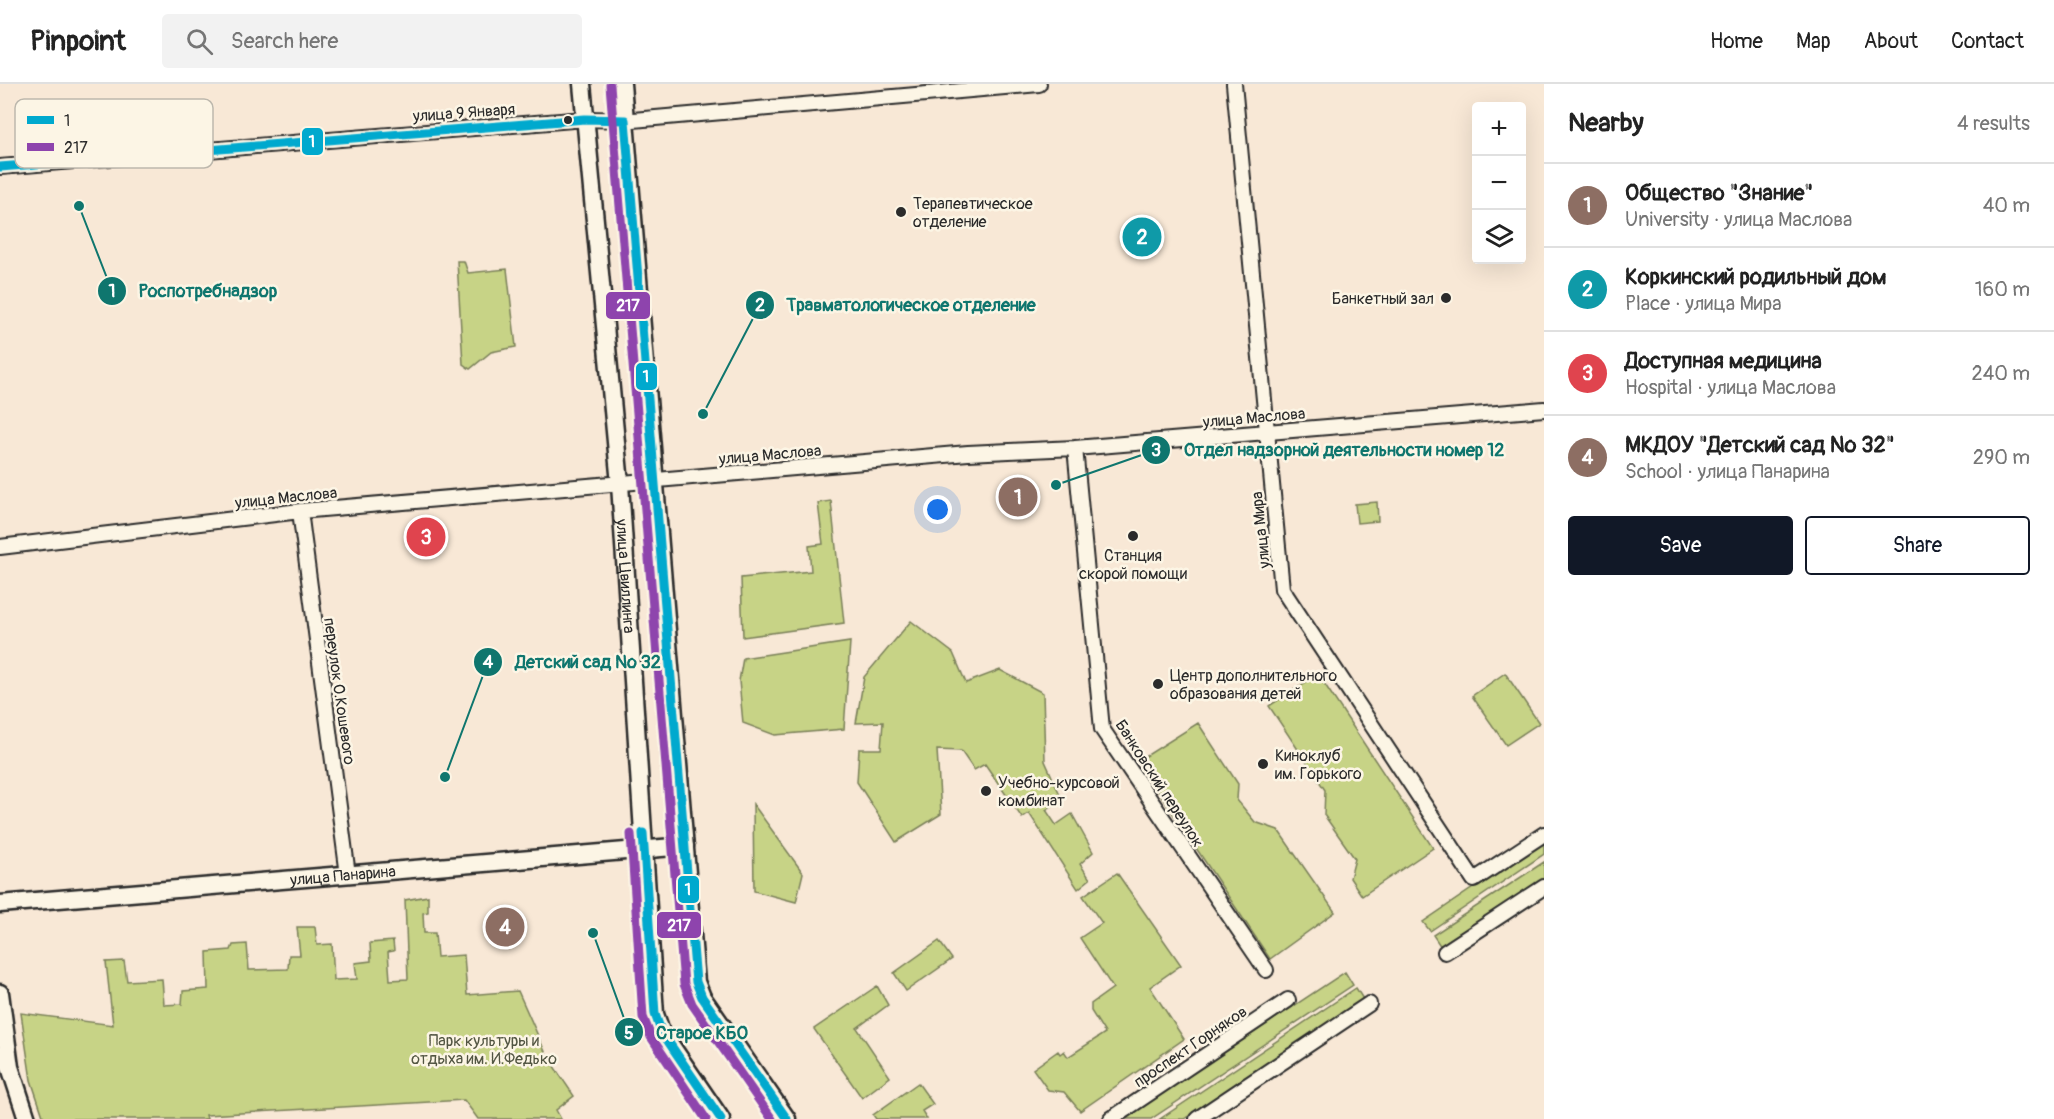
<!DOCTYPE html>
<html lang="en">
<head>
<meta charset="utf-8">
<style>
  body { margin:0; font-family:Pangolin,sans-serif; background:#f2f2f2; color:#222 }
  .controls { position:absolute; right:18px; top:18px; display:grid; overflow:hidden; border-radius:6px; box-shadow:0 6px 24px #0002 }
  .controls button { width:54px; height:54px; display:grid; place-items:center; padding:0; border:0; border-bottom:2px solid #e0e0e0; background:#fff; color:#222; font:30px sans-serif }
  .you { position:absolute; left:938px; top:426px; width:21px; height:21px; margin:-15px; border:4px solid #fff; border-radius:50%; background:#1a73e8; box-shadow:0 0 0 9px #1a73e833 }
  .badge { display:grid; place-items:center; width:39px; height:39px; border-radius:50%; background:#111827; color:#fff; font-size:20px; font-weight:700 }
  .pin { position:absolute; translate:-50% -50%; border:3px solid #fff; box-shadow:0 2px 6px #0006 }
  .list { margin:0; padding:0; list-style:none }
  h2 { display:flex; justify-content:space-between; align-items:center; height:78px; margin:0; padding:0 24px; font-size:26px }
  h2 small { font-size:20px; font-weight:400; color:#767676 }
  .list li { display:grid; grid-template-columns:39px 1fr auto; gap:18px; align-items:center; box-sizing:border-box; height:84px; padding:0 24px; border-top:2px solid #e0e0e0 }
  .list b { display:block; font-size:22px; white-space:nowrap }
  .list p { margin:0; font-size:20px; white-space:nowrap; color:#767676 }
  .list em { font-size:20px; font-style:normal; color:#767676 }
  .actions { display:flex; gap:12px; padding:18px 24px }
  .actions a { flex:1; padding:14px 0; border:2px solid #111827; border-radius:6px; text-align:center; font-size:21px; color:#111827 }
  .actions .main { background:#111827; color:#fff }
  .icon { flex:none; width:33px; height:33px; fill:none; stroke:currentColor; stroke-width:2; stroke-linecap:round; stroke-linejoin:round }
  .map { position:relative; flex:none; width:1544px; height:1035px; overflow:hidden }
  header { display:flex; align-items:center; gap:36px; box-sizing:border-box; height:84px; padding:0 30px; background:#fff; border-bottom:2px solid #e0e0e0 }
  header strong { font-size:28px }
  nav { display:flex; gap:33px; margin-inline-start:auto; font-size:21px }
  .search { width:420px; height:54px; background:#f2f2f2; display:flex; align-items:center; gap:15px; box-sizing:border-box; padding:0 21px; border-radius:6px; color:#767676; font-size:22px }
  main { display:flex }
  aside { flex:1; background:#fff }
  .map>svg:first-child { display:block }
  .green { fill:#c7d386; stroke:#797f58; stroke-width:1.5 }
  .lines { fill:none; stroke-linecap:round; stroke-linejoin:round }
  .minor-casing { stroke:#2b2b2b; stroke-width:18 }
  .tertiary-casing { stroke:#2b2b2b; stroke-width:21 }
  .minor { stroke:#fcf5e5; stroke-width:14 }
  .tertiary { stroke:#fcf5e5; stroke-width:16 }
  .bus-1-casing { stroke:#fcf5e5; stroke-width:14 }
  .bus-2-casing { stroke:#fcf5e5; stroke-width:14 }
  .bus-1 { stroke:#00a9ce; stroke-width:9 }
  .bus-2 { stroke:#8e44ad; stroke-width:9 }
  .bus-dot { fill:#2b2b2b; stroke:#fcf5e5; stroke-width:2 }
  .labels { text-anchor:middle; stroke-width:5; stroke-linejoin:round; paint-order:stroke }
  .street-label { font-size:16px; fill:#2b2b2b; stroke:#fcf5e5 }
  .poi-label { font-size:16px; fill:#2b2b2b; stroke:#fcf5e5; text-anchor:start }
  .park-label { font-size:16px; fill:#525542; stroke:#fcf5e5 }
  .key { fill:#fcf5e5; stroke:#bdb8ad; stroke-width:1.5 }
  .key-label { font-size:16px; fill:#2b2b2b }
  .leader { fill:none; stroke:#0f766e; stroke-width:2 }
  .callout-dot { fill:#0f766e; stroke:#fcf5e5; stroke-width:2 }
  .mark-label { font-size:18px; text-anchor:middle; font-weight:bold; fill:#fff }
  .callout-label { font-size:18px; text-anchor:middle; font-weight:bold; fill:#0f766e; stroke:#fcf5e5; stroke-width:5; stroke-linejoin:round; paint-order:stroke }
  .line-badge { stroke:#fcf5e5; stroke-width:2 }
  .badge-label { font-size:16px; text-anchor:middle; font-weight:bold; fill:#fff }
</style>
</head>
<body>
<header>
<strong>Pinpoint</strong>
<div class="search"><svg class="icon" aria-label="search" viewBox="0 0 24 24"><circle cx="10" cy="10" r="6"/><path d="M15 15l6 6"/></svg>Search here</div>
<nav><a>Home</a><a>Map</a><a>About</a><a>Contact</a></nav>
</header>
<main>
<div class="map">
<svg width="1544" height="1035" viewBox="0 0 1544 1035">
  <rect width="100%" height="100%" fill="#f8e8d6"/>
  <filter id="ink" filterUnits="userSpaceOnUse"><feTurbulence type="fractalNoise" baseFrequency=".0167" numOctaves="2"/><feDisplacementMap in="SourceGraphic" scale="12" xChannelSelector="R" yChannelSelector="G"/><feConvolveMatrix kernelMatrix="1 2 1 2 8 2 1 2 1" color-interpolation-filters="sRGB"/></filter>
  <g filter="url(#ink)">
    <path class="green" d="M 457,177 L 464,177 L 468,189 L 507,185 L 516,263 L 491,268 L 470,285 L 463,280 Z
      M 831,417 L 844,539 L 743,553 L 741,494 L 811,487 L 809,462 L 823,460 L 818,419 Z
      M 1377,418 L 1378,437 L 1357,439 L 1355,420 Z
      M 911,537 L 953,569 L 966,599 L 1000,586 L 1043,609 L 1045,677 L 1062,715 L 1046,726 L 1056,741 L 1072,730 L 1093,768 L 1080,780 L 1090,795 L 1078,805 L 1029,729 L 1022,734 L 985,680 L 974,686 L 961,667 L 937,666 L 941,730 L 896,758 L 857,698 L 859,665 L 881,665 L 883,638 L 856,639 L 864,593 Z
      M 850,558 L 844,645 L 775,651 L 743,639 L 739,597 L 743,574 Z
      M 1505,589 L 1539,639 L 1506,661 L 1472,612 Z
      M 1318,590 L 1433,764 L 1362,812 L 1350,794 L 1355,775 L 1324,731 L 1325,706 L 1269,622 Z
      M 1198,639 L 1238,700 L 1237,716 L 1255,738 L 1278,746 L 1335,828 L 1270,875 L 1138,677 Z
      M 753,720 L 803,789 L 796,818 L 754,807 Z
      M 1544,756 L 1544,770 L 1430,847 L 1423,838 Z
      M 1544,778 L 1544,795 L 1441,863 L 1433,851 Z
      M 1117,789 L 1181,881 L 1150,903 L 1184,955 L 1080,1027 L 1064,1008 L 1048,1006 L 1033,985 L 1058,967 L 1060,970 L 1064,967 L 1068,973 L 1105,949 L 1091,927 L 1091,920 L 1113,904 L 1080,854 L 1102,839 L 1083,812 Z
      M 428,812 L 428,828 L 423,829 L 424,849 L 435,849 L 437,873 L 464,871 L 467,911 L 518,907 L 547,972 L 574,1012 L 556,1026 L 561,1035 L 478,1035 L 464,1016 L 206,1031 L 207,1035 L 44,1035 L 31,996 L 21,929 L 113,941 L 106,878 L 124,877 L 127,897 L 162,895 L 164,921 L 182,920 L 183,907 L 208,905 L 207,868 L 231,866 L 233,861 L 247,860 L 249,886 L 288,885 L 289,871 L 300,871 L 297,843 L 315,843 L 317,861 L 332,860 L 334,896 L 357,895 L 355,879 L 371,877 L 370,859 L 393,857 L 394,867 L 388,868 L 390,896 L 408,895 L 405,816 Z
      M 939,857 L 952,875 L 906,907 L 894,889 Z
      M 1345,888 L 1353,901 L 1151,1035 L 1123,1035 Z
      M 877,902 L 888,921 L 857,944 L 890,993 L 862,1014 L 814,945 Z
      M 1356,904 L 1363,915 L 1184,1035 L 1160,1035 Z
      M 918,999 L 933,1020 L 922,1027 L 927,1035 L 876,1035 L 873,1031 Z"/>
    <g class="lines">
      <g class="minor-casing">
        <path id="minor" d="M 1234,0 L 1282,505 L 1474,796 L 1544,750
          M 0,83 L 585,35 L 633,36 L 1039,0
          M 1075,364 L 1102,645 L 1266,886
          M 300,427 L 348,791
          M 0,463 L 300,427 L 968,369 L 1075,364 L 1544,325
          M 1445,868 L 1544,803
          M 1111,1035 L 1288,916
          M 1197,1035 L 1369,920"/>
      </g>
      <g class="tertiary-casing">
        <g id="tertiary">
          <path id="s1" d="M 582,0 L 620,400 L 655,930 L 661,947 L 721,1035"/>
          <path d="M 622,0 L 696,898 L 702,913 L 787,1035"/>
          <path id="s2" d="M 0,820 L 685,762"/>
          <path d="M 0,909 L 10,983 L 27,1035"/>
        </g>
      </g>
      <use href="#minor" class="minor"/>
      <use href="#tertiary" class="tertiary"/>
      <g class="bus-1-casing">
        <path id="bus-1" d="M 625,36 L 696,898 L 702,913 L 787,1035
          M 0,83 L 585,35 L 625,36
          M 643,749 L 655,930 L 661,947 L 721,1035"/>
      </g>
      <g class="bus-2-casing">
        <path id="bus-2" d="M 610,1 L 684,900 L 692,920 L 772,1035
          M 631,750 L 643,933 L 651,953 L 706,1035"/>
      </g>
      <use href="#bus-1" class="bus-1"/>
      <use href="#bus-2" class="bus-2"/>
    </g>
  </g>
  <g class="bus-dot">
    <circle cx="568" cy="36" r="5"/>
    <circle cx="901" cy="128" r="6"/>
    <circle cx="1446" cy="214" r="6"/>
    <circle cx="1133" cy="452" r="6"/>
    <circle cx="1158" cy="600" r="6"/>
    <circle cx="1263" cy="680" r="6"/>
    <circle cx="986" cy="707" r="6"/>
  </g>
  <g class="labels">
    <g class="street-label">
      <text transform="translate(464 28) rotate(-4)" y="6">улица 9 Января</text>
      <text transform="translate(1254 333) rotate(-5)" y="6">улица Маслова</text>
      <text transform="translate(770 370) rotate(-5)" y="6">улица Маслова</text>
      <text transform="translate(286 413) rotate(-6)" y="6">улица Маслова</text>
      <text transform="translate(1260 446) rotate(-96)" y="6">улица Мира</text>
      <text dy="6" stroke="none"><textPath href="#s1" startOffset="494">улица Цвиллинга</textPath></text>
      <text transform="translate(340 607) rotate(82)" y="6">переулок О.Кошевого</text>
      <text transform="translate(1160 699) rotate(57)" y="6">Банковский переулок</text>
      <text dy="6" stroke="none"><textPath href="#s2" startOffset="344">улица Панарина</textPath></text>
      <text transform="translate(1190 962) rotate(-34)" y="6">проспект Горняков</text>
    </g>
    <g class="poi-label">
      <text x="913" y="125">Терапевтическое<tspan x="913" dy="18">отделение</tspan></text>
      <text x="1434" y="220" text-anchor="end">Банкетный зал</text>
      <text x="1133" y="477" text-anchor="middle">Станция<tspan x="1133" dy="18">скорой помощи</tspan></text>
      <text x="1170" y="597">Центр дополнительного<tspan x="1170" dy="18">образования детей</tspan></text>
      <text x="1275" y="677">Киноклуб<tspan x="1275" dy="18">им. Горького</tspan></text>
      <text x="998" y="704">Учебно-курсовой<tspan x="998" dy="18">комбинат</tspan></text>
    </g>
    <g class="park-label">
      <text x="484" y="962">Парк культуры и<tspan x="484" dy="18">отдыха им. И.Федько</tspan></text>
    </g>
  </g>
  <rect x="15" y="15" width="198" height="69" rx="9" class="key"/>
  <rect x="27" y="32" width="27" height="8" fill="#00a9ce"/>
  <rect x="27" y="59" width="27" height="8" fill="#8e44ad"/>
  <g class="key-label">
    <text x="64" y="42">1</text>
    <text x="64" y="69">217</text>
  </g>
  <path class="leader" d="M79 122L112 207M703 330L760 221M1056 401L1156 366M445 693L488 578M593 849L629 948"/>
  <g class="callout-dot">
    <circle cx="79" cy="122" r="6"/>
    <circle cx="703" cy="330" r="6"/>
    <circle cx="1056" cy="401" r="6"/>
    <circle cx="445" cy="693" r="6"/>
    <circle cx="593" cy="849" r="6"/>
    <circle cx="112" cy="207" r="15"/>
    <circle cx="760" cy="221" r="15"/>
    <circle cx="1156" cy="366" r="15"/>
    <circle cx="488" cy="578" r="15"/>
    <circle cx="629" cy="948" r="15"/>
  </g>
  <g class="mark-label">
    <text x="112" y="213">1</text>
    <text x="760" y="227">2</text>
    <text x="1156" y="372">3</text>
    <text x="488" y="584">4</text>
    <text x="629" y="955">5</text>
  </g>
  <g class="callout-label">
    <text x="208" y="213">Роспотребнадзор</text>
    <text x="911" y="227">Травматологическое отделение</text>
    <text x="1344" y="372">Отдел надзорной деятельности номер 12</text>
    <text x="588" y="584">Детский сад № 32</text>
    <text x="702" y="955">Старое КБО</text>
  </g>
  <g class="line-badge">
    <rect x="301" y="43" width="23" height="29" rx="6" fill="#00a9ce"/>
    <rect x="605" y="207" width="46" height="29" rx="6" fill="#8e44ad"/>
    <rect x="635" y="278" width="23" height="29" rx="6" fill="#00a9ce"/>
    <rect x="677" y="791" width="23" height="29" rx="6" fill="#00a9ce"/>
    <rect x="656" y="827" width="46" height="28" rx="6" fill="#8e44ad"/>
  </g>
  <g class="badge-label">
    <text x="312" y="63">1</text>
    <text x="628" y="227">217</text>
    <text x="646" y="298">1</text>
    <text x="688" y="811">1</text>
    <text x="679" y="847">217</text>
  </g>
</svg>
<div class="controls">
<button>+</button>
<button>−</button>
<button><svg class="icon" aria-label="layers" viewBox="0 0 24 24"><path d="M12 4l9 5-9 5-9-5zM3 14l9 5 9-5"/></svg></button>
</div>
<div class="you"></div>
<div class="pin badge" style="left:1018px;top:413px;background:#8d6e63">1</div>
<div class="pin badge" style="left:1142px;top:153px;background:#0f9aa8">2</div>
<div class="pin badge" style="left:426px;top:453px;background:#e0444e">3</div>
<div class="pin badge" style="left:505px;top:843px;background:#8d6e63">4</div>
</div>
<aside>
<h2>Nearby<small>4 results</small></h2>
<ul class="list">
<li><span class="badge" style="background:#8d6e63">1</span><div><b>Общество &quot;Знание&quot;</b><p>University · улица Маслова</p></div><em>40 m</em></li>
<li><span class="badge" style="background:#0f9aa8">2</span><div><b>Коркинский родильный дом</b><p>Place · улица Мира</p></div><em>160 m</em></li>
<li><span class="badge" style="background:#e0444e">3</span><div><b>Доступная медицина</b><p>Hospital · улица Маслова</p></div><em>240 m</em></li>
<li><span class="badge" style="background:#8d6e63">4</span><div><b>МКДОУ &quot;Детский сад № 32&quot;</b><p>School · улица Панарина</p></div><em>290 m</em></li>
</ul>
<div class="actions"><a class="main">Save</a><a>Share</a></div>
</aside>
</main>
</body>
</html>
